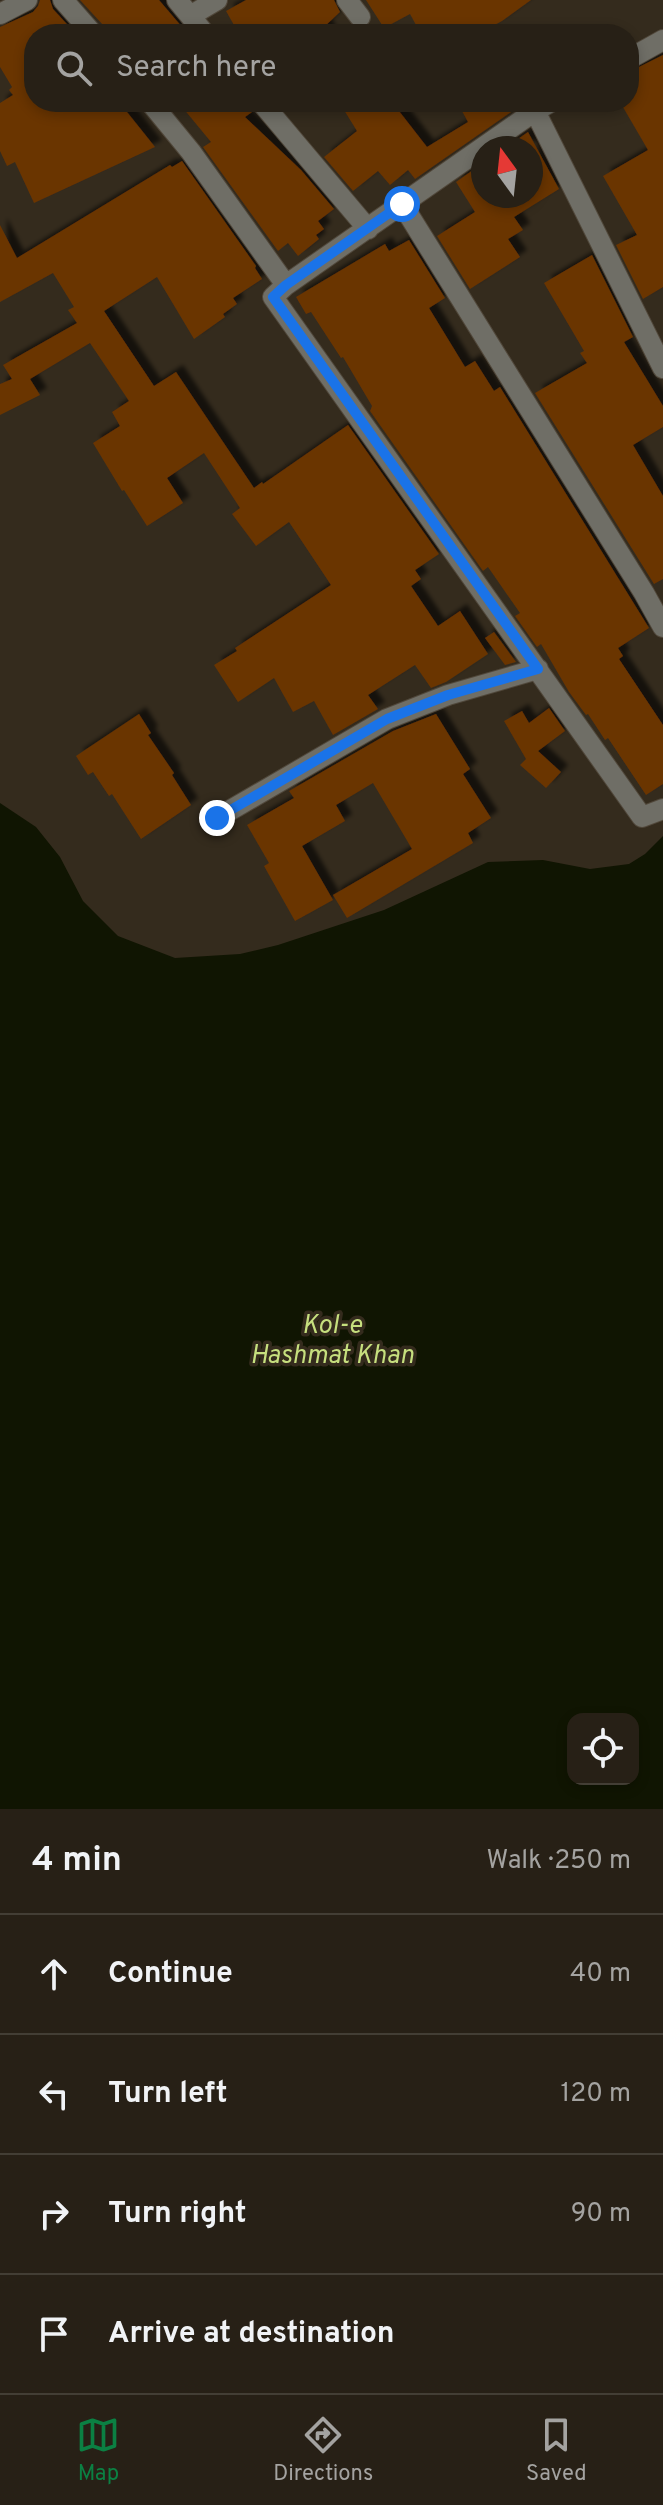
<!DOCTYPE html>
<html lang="en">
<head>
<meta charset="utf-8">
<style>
  body { margin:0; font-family:Overpass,sans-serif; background:#2f281f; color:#f1f3f6 }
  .controls { position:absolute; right:24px; bottom:24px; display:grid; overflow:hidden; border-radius:16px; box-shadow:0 4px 12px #0003 }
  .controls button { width:72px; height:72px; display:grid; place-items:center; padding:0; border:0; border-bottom:2px solid #433e35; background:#272016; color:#f1f3f6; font:40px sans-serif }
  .compass { position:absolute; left:471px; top:136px; width:72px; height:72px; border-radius:50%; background:#272016; box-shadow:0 4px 12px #0003; rotate:345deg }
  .stop { position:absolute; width:24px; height:24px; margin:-18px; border:6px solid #1a73e8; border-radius:50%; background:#fff }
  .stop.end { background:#1a73e8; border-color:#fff; box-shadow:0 2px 8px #0008 }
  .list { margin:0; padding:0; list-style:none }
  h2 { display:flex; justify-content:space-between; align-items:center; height:104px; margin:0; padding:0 32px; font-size:34px }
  h2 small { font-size:26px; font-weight:400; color:#a4a3a1 }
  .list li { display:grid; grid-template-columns:52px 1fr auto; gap:24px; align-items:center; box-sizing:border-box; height:120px; padding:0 32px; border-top:2px solid #433e35 }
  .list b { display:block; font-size:30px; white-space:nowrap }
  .list em { font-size:26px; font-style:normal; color:#a4a3a1 }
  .icon { flex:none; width:44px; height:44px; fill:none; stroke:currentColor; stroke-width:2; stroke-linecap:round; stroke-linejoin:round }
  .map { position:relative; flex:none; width:663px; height:1809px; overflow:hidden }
  .search { position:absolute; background:#272016; box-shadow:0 4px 12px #0003; left:24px; right:24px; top:24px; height:88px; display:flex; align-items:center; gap:20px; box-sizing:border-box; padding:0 28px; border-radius:32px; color:#a4a3a1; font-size:30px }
  .sheet { height:584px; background:#272016 }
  nav { display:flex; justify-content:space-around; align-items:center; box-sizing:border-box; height:112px; border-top:2px solid #433e35; background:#272016; font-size:22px; color:#a4a3a1 }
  nav a { display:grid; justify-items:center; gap:4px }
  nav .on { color:#0b8043 }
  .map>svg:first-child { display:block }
  .water { fill:#101502; fill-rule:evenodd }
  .building { fill:#6a3400; filter:url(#shadow) }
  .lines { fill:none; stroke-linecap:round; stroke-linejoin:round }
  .minor-casing { stroke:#50473a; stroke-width:22 }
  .minor { stroke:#6f6e66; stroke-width:20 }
  .route { stroke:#1a73e8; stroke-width:10 }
  .labels { text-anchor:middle; stroke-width:7; stroke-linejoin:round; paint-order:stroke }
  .water-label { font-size:26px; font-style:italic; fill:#c6df7e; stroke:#342b1d }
</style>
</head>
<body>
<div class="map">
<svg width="663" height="1809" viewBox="0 0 663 1809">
  <defs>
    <filter id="shadow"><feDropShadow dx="7" dy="-7" stdDeviation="2" flood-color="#0009"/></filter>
  </defs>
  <rect width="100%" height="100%" fill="#342b1d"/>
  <path class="water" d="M 0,803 L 36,827 L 60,857 L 83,901 L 118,936 L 175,958 L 240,954 L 278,945 L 384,910 L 488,862 L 543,860 L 590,869 L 629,864 L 645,854 L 663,836 L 663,1809 L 0,1809 ZM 573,1719 L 633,1719 L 633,1779 L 573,1779 Z"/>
  <path class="building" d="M 40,0 L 50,0 L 53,9 L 76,34 L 34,34 L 34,102 L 119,102 L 155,147 L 34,203 L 15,162 L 7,166 L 0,151 L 0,103 L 13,95 L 9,90 L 12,87 L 0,67 L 0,27 L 33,12 L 38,6 Z
    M 80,0 L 159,0 L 188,34 L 106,34 L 103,25 Z
    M 246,0 L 334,0 L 340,12 L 325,26 L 330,34 L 239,34 L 226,11 Z
    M 366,0 L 531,0 L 502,21 L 478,34 L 421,34 L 410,14 L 384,28 Z
    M 663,55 L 663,287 L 643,299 L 616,245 L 637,235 L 603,176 L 648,150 L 620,102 L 629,102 L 629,72 Z
    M 178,102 L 248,102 L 252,112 L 245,117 L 301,170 L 334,209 L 318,221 L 324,229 L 316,235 L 319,239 L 298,256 L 288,243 L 278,251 L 203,147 L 211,142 Z
    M 339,102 L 392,102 L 427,147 L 468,122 L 457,102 L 509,102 L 514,110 L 415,179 L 408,170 L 390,185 L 378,171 L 353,191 L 324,157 L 357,131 Z
    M 528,132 L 559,189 L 514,217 L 523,230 L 508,239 L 520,257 L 470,289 L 437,236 L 475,212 L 456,182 L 483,163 L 483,196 L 531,196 L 531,148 L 505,148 Z
    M 182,161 L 256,266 L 255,268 L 262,279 L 233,298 L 237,304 L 223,314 L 225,317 L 194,339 L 157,277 L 104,311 L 154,386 L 176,372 L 254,488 L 262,482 L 263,484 L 348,425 L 439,554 L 415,570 L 421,579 L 411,586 L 438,626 L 460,611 L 488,654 L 446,682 L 431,688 L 415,665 L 368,695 L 378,709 L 333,735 L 314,701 L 293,712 L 274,678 L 238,702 L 214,665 L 237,651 L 235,648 L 331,585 L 289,522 L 256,546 L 232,514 L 240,508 L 204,453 L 167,478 L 183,503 L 147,526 L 124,490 L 122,491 L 93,443 L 120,426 L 112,412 L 129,401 L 90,343 L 30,379 L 40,395 L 0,415 L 0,384 L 12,379 L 3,365 L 77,323 L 68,310 L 74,307 L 53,273 L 0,302 L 0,225 L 17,258 L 170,165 L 172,167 Z
    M 409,240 L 445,298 L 429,308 L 465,367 L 475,361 L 494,391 L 500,387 L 649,628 L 618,648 L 623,656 L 619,659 L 663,725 L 663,784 L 646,795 L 608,738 L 605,740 L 588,714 L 586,715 L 569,692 L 541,644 L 537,647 L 515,616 L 520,613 L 488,567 L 483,571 L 370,411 L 372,406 L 343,357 L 341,358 L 311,312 L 306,314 L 296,297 L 385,244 L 389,251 Z
    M 592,255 L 633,337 L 624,342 L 663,406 L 663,427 L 633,445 L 663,496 L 663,579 L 654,584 L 535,393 L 587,363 L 580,353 L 584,351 L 544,283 Z
    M 494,632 L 516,662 L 505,665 L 485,638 Z
    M 549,708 L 565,731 L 538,751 L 561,772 L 546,788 L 520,765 L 526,759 L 504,721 L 522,711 L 529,723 Z
    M 139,714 L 151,733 L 148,735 L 174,773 L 172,775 L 191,805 L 141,839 L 112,794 L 109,796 L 93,772 L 88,775 L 76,756 Z
    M 436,714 L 470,769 L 463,774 L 491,818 L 468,833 L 473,843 L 347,918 L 333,895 L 412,849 L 373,783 L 336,805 L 345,821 L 302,846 L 333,900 L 295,921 L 264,866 L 269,863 L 247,825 L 294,798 L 289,791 L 393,731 Z"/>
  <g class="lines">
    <g class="minor-casing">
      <path id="minor" d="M 63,0 L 93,34
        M 177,0 L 205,34
        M 347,0 L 360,17
        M 0,14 L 27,0
        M 190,16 L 217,0
        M 629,59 L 663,40
        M 150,102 L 191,152 L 286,285
        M 261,102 L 368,229
        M 551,102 L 535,111 L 286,285 L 273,297 L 642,817 L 663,809
        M 535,111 L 663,368
        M 402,204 L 644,593 L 663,627
        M 217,818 L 387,719 L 448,695 L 538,669"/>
    </g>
    <use href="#minor" class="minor"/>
  </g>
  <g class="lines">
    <path class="route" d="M 217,818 L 387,719 L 448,695 L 538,669 L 273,297 L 286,285 L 402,204"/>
  </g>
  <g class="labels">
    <g class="water-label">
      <text x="332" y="1333">Kol-e<tspan x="332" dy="30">Hashmat Khan</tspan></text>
    </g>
  </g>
</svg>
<div class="controls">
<button><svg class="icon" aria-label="locate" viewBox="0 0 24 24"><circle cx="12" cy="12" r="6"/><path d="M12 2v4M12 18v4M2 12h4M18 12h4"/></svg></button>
</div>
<svg class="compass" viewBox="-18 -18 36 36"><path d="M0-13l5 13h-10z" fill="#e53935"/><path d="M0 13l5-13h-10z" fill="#a4a3a1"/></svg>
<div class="stop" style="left:402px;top:204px"></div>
<div class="stop end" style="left:217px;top:818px"></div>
<div class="search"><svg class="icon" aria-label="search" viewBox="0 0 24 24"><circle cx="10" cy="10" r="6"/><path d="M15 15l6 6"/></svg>Search here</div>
</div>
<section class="sheet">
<h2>4 min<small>Walk · 250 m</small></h2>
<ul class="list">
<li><svg class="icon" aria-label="ahead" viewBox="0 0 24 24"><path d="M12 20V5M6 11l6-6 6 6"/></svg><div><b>Continue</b></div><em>40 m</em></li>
<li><svg class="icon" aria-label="left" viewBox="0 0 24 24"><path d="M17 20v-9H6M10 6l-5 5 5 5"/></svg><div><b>Turn left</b></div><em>120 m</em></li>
<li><svg class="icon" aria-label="right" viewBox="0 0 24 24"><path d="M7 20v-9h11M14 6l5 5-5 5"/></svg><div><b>Turn right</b></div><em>90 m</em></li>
<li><svg class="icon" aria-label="arrive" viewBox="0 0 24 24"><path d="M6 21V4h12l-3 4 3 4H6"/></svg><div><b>Arrive at destination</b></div></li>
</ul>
</section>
<nav>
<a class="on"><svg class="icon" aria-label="map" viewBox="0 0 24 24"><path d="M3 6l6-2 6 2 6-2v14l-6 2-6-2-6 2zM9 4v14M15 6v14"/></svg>Map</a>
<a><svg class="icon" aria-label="directions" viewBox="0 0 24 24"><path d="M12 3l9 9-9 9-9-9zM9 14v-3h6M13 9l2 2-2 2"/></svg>Directions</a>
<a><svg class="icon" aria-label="saved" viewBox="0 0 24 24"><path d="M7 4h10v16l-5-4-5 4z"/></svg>Saved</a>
</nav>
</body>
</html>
